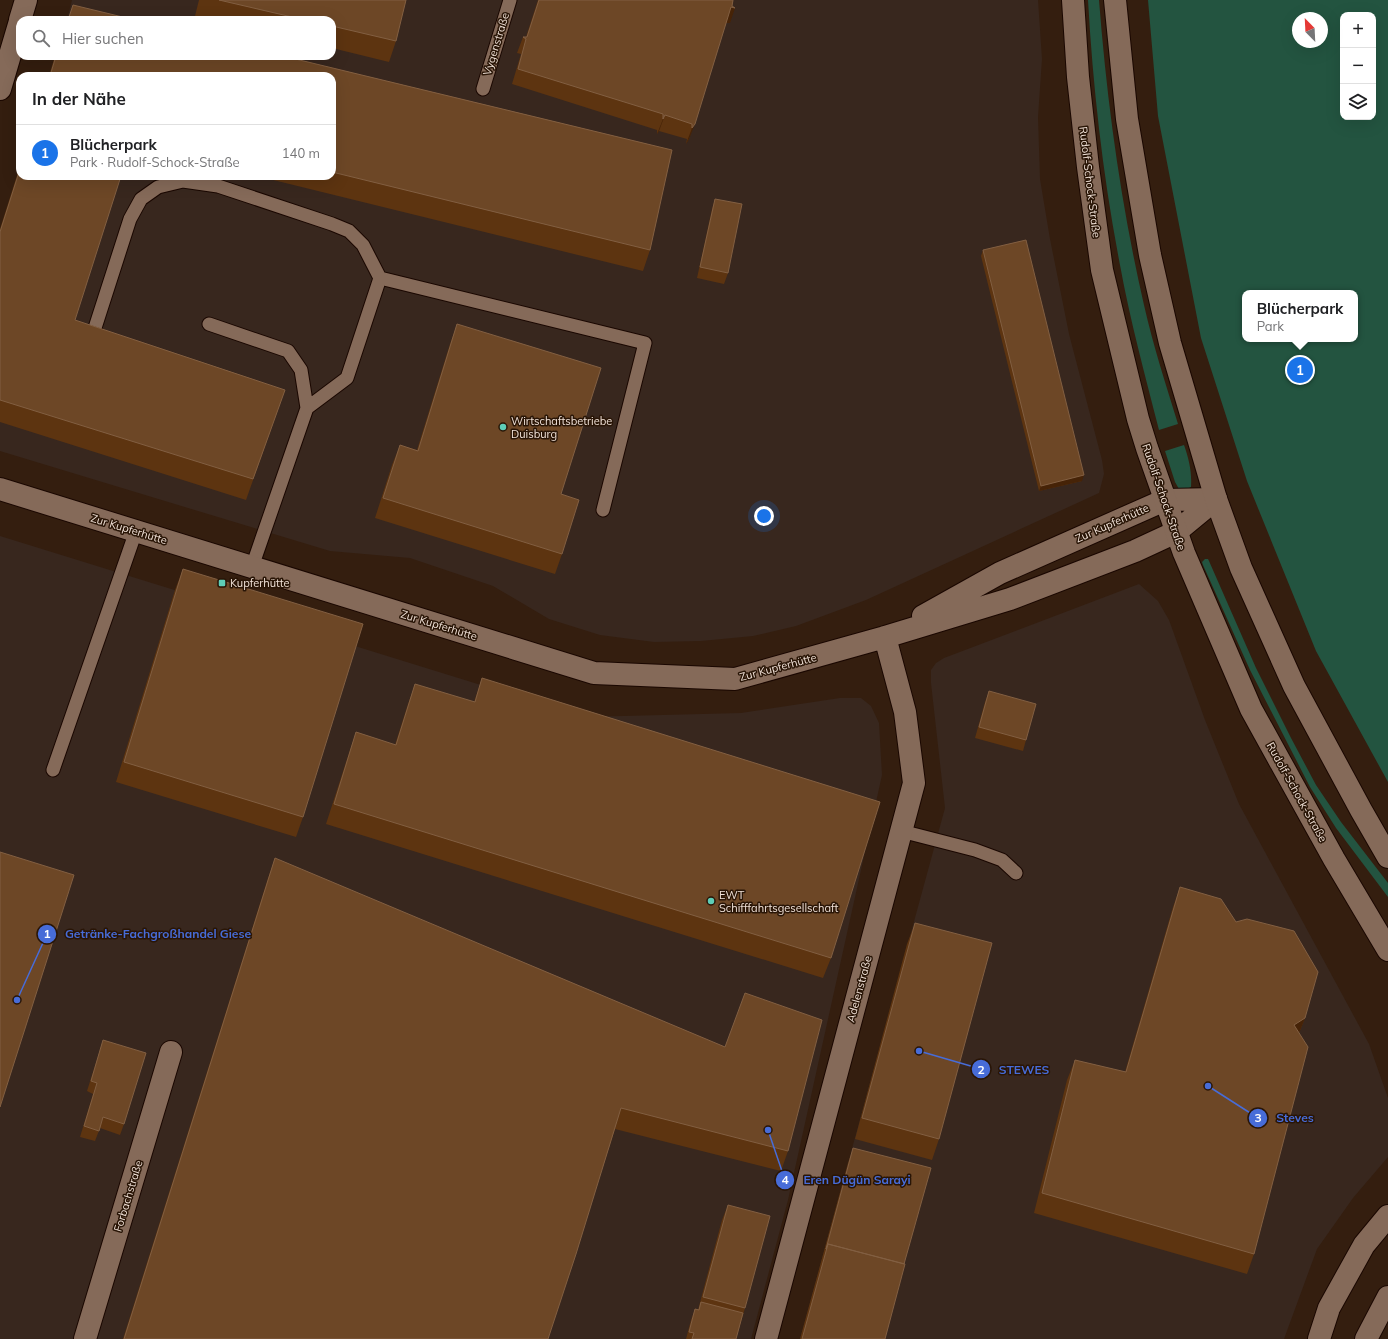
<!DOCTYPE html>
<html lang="de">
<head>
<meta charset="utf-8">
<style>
  body { margin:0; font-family:Mulish,sans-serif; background:#f2f2f2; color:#202124 }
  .controls { position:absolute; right:12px; top:12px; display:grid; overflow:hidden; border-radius:8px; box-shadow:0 4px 16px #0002 }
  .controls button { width:36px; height:36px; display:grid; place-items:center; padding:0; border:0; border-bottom:1px solid #e0e0e0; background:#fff; color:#202124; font:20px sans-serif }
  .compass { position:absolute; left:1292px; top:12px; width:36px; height:36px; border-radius:50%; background:#fff; box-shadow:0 4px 16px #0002; rotate:336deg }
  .you { position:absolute; left:764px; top:516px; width:14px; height:14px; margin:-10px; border:3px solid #fff; border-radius:50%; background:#1a73e8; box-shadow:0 0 0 6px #1a73e833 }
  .badge { display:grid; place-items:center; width:26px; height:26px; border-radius:50%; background:#1a73e8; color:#fff; font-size:13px; font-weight:700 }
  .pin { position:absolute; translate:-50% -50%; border:2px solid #fff; box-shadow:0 1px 4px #0006 }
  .popup { position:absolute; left:1242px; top:290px; width:116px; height:52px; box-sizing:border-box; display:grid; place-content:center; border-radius:8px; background:#fff; filter:drop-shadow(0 1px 3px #0005); font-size:13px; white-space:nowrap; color:#757577 }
  .popup b { font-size:15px; color:#202124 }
  .popup::after { content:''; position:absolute; left:50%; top:100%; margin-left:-8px; border:8px solid transparent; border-top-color:#fff }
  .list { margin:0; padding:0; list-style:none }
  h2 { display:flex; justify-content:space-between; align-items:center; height:52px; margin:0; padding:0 16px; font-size:17px }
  h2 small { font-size:13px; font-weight:400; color:#757577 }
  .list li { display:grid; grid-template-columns:26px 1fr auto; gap:12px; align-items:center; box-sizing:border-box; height:56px; padding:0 16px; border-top:1px solid #e0e0e0 }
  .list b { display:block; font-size:15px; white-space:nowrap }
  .list p { margin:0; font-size:13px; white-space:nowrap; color:#757577 }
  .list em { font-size:13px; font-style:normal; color:#757577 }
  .icon { flex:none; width:22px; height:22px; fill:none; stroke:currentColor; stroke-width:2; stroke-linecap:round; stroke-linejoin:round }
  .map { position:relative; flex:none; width:1388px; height:1339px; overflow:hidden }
  .search { position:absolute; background:#fff; box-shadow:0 4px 16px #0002; left:16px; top:16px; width:320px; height:44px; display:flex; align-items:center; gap:10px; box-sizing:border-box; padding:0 14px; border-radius:12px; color:#757577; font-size:15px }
  .panel { position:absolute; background:#fff; box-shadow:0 4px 16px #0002; left:16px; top:72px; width:320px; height:108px; border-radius:12px }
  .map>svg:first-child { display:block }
  .industrial { fill:#38271e }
  .green { fill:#235440; fill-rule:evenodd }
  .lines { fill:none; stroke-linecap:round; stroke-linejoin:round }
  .service-casing { stroke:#1a0700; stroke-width:15 }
  .minor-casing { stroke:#1a0700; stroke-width:24 }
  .secondary-casing { stroke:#1a0700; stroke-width:24 }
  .service { stroke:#856a59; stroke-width:13 }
  .minor { stroke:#856a59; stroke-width:22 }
  .secondary { stroke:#856a59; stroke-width:22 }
  .wall { fill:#5d3410 }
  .shaded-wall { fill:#462307 }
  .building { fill:#6d4726; stroke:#825f42 }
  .poi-dot { fill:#5eceb7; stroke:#291506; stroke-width:1.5 }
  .labels { text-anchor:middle; stroke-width:3; stroke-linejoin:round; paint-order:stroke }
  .street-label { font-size:11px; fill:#f1e2d8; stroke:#291506 }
  .poi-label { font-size:11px; fill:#f1e2d8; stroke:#291506; text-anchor:start }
  .leader { fill:none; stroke:#476cd8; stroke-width:1.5 }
  .callout-dot { fill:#476cd8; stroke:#291506; stroke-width:1.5 }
  .mark-label { font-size:12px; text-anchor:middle; font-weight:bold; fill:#fff }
  .callout-label { font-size:12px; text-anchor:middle; font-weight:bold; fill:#476cd8; stroke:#291506; stroke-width:3; stroke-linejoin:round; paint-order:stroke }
</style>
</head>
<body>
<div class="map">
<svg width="1388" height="1339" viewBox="0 0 1388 1339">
  <rect width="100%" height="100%" fill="#341e0f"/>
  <path class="industrial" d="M 72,0 L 1038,0 L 1042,59 L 1038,117 L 1040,179 L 1050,239 L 1069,334 L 1102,460 L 1104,474 L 1099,493 L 866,600 L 796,626 L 753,636 L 701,641 L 654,642 L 600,635 L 549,619 L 493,586 L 410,558 L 330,551 L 0,451 L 0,229 L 20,176 L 332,176 L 332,76 L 49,76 L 55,56 L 332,56 L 332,20 L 67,20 Z
    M 0,536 L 584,717 L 741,713 L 840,698 L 861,698 L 871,706 L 879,723 L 882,775 L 788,1200 L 751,1339 L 0,1339 Z
    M 1139,584 L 1158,601 L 1169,620 L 1205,720 L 1239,804 L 1369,1044 L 1388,1098 L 1388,1157 L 1353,1198 L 1317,1249 L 1284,1339 L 800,1339 L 945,808 L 931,683 L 931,670 L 936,663 L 944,658 Z"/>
  <path class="green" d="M 1088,0 L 1099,0 C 1107,103 1121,205 1144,305 C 1153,345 1166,385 1178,424 L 1159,430 C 1145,375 1130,320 1120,265 C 1103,177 1093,89 1088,0 Z
    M 1148,0 L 1388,0 L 1388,782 L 1316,651 L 1247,481 L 1201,338 L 1158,116 ZM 1343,15 L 1373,15 L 1373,117 L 1343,117 ZM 1298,18 L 1322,18 L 1322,42 L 1298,42 ZM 1245,293 L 1355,293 L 1355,339 L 1245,339 Z
    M 1184,445 C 1189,459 1192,472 1191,487 L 1185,490 L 1179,489 L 1175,482 L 1165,451 Z
    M 1205,559 L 1208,559 L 1209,561 L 1256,668 L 1291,738 L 1316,785 L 1341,822 L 1388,883 L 1388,897 L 1336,828 L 1310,787 L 1250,670 L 1203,565 L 1202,562 Z"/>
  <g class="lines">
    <g class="service-casing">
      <path id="service" d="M 483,89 L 510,0
        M 209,324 L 288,351 L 301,370 L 307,408
        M 94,331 L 130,219 L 141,199 L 158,187 L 183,181 L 218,186 L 332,224 L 349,231 L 363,245 L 380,278
        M 252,567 L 307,408 L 347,378 L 380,278 L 645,343 L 603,510
        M 53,770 L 136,531
        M 901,831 L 975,850 L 1002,860 L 1016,873"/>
    </g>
    <g class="minor-casing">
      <path id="minor" d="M 20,20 L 26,0
        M 0,89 L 20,21
        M 0,489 L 594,673 L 735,679 L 885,637 L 1010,599 L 1135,551 L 1176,532 L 1216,499
        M 923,616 L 1000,573 L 1165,500 L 1216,499
        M 85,1339 L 171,1052
        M 766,1339 L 914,783 L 905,712 L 885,637"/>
    </g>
    <g class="secondary-casing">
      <path id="secondary" d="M 1073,0 L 1078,77 L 1088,167 L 1102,270 L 1138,419 L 1147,448 L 1184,553 L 1251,709 L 1334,859 L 1388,950
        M 1115,0 L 1127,119 L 1150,255 L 1170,343 L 1216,499 L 1241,568 L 1294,686 L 1361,810 L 1388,857
        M 1319,1339 L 1329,1308 L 1364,1245 L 1388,1216
        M 1366,1339 L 1388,1297"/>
    </g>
    <use href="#service" class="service"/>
    <use href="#minor" class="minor"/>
    <use href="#secondary" class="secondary"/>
  </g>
  <path class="wall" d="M 199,0 L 406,0 L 396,41 L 389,62 L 332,48 L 332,20 L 210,20 L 195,16 Z
    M 538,0 L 733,0 L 732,6 L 730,23 L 726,23 L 689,139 L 686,144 L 687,139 L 659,131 L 657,134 L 657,130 L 512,84 L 521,54 L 517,53 L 523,37 L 526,37 Z
    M 55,56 L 283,56 L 672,150 L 650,250 L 643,271 L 257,176 L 332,176 L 332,76 L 49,76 Z
    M 20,166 L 20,176 L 75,320 L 285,390 L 246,500 L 0,422 L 0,229 Z
    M 715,199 L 728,273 L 724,284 L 697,278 L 712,209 Z
    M 983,250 L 1082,481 L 1039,491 L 981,256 Z
    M 457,324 L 561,494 L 562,554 L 555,574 L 375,518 L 392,465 L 400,445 L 417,450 L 450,344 Z
    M 183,569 L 303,817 L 296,837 L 116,782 L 175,590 Z
    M 482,678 L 831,958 L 823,978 L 326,824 L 349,753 L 356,732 L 395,745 L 408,704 L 415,684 L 474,702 Z
    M 989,691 L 1026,740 L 1023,751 L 975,738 L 985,702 Z
    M 275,858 L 788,1151 L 781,1171 L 615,1129 L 548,1339 L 123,1339 L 268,878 Z
    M 1180,887 L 1236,922 L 1305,1018 L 1299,1033 L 1254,1254 L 1247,1274 L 1034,1213 L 1067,1080 L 1075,1060 L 1125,1072 L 1173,907 Z
    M 915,923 L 939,1139 L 932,1160 L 855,1139 L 907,944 Z
    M 103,1040 L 124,1124 L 120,1135 L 100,1128 L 95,1141 L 80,1137 L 93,1094 L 87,1091 Z
    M 853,1148 L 904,1264 L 885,1339 L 800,1339 L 848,1163 Z
    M 728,1205 L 745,1308 L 736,1339 L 686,1339 L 691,1320 L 695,1309 L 698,1310 L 722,1220 Z"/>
  <path class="shaded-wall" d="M 731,7 L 735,8 L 730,23 L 725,23 Z
    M 665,115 L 659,131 L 657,134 L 663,119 Z
    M 695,124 L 689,139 L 686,144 L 692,128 Z
    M 1084,475 L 1082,481 L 1039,491 L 1041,486 Z
    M 1305,1018 L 1297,1038 L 1294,1025 Z"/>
  <path class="building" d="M 219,0 L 406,0 L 396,41 L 332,26 L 332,20 L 305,20 Z
    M 539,0 L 733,0 L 732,6 L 735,8 L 731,7 L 695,124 L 692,128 L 692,124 L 665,115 L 663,119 L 663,114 L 518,69 L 526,39 L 523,37 L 527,37 Z
    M 73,5 L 135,20 L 68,20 Z
    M 56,56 L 283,56 L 672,150 L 650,250 L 332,172 L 332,76 L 50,76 Z
    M 20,169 L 20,176 L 121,176 L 75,320 L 285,390 L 253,479 L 0,400 L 0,232 Z
    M 715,199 L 742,204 L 728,273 L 700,267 Z
    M 1026,240 L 1084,475 L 1041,486 L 983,250 Z
    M 457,324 L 601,368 L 561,494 L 579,500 L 562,554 L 383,498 L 400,445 L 418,451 Z
    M 183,569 L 363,624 L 303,817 L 124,762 Z
    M 482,678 L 880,802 L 831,958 L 334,804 L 356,732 L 396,745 L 415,684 L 475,702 Z
    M 989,691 L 1036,704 L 1026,740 L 979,727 Z
    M 0,852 L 74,875 L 0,1107 Z
    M 275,858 L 725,1047 L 745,993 L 822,1020 L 788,1151 L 621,1108 L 576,1254 L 548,1339 L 124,1339 Z
    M 1180,887 L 1221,899 L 1236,922 L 1247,919 L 1294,931 L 1318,972 L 1305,1018 L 1294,1025 L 1308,1047 L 1254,1254 L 1042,1193 L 1075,1060 L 1126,1072 Z
    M 915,923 L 992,943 L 939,1139 L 862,1118 Z
    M 103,1040 L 146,1053 L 124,1124 L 103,1117 L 99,1131 L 84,1126 L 97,1083 L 91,1081 Z
    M 853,1148 L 931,1168 L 904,1264 L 828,1244 L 826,1249 Z
    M 728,1205 L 770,1216 L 745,1308 L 703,1297 Z
    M 828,1244 L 905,1264 L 885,1339 L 802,1339 Z
    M 701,1302 L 743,1313 L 736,1339 L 692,1339 L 694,1333 L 689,1332 L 695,1309 L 699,1310 Z"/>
  <g class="poi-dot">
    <circle cx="503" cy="427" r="4"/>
    <rect x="218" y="579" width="8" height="8" rx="2"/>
    <circle cx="711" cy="901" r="4"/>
  </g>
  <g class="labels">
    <g class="street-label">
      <text transform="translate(496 44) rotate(-73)" y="4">Vygenstraße</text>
      <text transform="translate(1090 182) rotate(83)" y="4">Rudolf-Schock-Straße</text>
      <text transform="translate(1164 497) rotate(71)" y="4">Rudolf-Schock-Straße</text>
      <text transform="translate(1112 523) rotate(-24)" y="4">Zur Kupferhütte</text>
      <text transform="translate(129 529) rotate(17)" y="4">Zur Kupferhütte</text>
      <text transform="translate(439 625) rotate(17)" y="4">Zur Kupferhütte</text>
      <text transform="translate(778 667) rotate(-15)" y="4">Zur Kupferhütte</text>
      <text transform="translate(1297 792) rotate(61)" y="4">Rudolf-Schock-Straße</text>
      <text transform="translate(859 989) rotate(-75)" y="4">Adelenstraße</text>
      <text transform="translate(128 1196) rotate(-73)" y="4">Forbachstraße</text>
    </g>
    <g class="poi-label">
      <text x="511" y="425">Wirtschaftsbetriebe<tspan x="511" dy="13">Duisburg</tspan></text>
      <text x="230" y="587">Kupferhütte</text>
      <text x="719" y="899">EWT<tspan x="719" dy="13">Schifffahrtsgesellschaft</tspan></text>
    </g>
  </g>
  <path class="leader" d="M17 1000L47 934M919 1051L981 1069M1208 1086L1258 1118M768 1130L785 1180"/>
  <g class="callout-dot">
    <circle cx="17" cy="1000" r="4"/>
    <circle cx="919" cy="1051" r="4"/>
    <circle cx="1208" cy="1086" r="4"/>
    <circle cx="768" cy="1130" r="4"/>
    <circle cx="47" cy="934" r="10"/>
    <circle cx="981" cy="1069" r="10"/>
    <circle cx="1258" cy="1118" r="10"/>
    <circle cx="785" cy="1180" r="10"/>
  </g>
  <g class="mark-label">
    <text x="47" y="938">1</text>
    <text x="981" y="1074">2</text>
    <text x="1258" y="1122">3</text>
    <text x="785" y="1184">4</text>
  </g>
  <g class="callout-label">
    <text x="158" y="938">Getränke-Fachgroßhandel Giese</text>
    <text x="1024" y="1074">STEWES</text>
    <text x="1295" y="1122">Steves</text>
    <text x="857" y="1184">Eren Dügün Sarayi</text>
  </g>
</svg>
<div class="controls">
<button>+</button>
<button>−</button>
<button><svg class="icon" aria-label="layers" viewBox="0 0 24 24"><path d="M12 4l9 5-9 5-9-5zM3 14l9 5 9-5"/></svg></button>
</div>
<svg class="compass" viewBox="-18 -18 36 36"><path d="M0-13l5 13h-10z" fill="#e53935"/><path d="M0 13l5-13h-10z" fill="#757577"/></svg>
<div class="you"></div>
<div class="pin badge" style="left:1300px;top:370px">1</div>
<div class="popup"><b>Blücherpark</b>Park</div>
<div class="search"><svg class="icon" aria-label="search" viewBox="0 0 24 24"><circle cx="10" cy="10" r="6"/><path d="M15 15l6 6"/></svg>Hier suchen</div>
<section class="panel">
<h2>In der Nähe<small></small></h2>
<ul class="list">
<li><span class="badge">1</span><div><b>Blücherpark</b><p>Park · Rudolf-Schock-Straße</p></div><em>140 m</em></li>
</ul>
</section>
</div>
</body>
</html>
